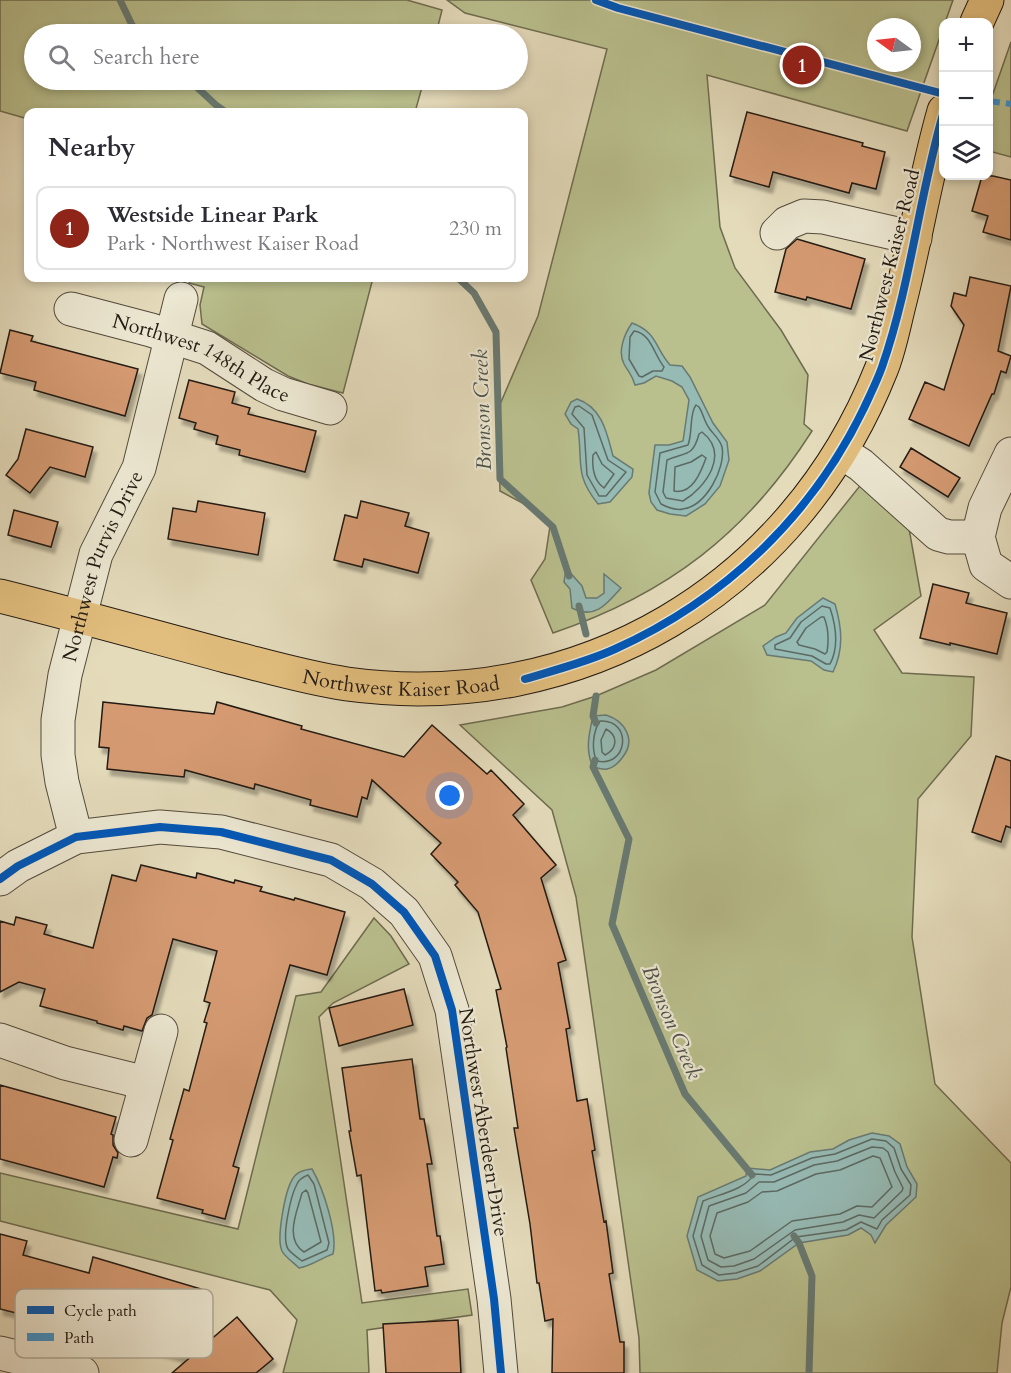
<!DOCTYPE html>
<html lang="en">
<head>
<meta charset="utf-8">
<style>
  body { margin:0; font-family:Cardo,serif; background:#f7f7f7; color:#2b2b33 }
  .controls { position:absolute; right:18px; top:18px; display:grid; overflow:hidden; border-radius:12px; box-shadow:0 3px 9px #0003 }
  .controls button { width:54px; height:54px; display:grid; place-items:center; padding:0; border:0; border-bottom:2px solid #e1e1e2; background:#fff; color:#2b2b33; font:30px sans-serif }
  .compass { position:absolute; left:867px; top:18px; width:54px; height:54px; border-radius:50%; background:#fff; box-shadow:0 3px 9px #0003; rotate:285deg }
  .you { position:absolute; left:450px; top:796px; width:21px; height:21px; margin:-15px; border:4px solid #fff; border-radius:50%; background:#1a73e8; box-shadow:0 0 0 9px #1a73e833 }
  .badge { display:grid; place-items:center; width:39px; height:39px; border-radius:50%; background:#8f2418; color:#fff; font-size:20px; font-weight:700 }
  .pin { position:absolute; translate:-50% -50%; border:3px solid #fff; box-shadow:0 2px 6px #0006 }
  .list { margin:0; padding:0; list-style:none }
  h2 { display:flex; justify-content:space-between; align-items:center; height:78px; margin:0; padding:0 24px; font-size:26px }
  h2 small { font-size:20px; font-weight:400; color:#7c7c81 }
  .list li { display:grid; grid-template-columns:39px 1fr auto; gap:18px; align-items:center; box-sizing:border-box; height:84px; margin:0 12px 12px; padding:0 12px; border:2px solid #e1e1e2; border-radius:12px }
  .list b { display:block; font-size:22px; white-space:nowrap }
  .list p { margin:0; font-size:20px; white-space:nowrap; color:#7c7c81 }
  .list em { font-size:20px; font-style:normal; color:#7c7c81 }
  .icon { flex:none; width:33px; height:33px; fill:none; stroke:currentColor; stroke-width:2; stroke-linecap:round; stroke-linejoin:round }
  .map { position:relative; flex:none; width:1011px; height:1373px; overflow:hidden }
  .search { position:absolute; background:#fff; box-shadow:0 3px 9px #0003; left:24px; top:24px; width:504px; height:66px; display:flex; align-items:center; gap:15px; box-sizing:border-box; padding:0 21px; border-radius:33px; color:#7c7c81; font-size:22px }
  .panel { position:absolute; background:#fff; box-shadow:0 3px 9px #0003; left:24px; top:108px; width:504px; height:174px; border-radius:12px }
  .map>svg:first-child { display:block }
  .green { fill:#b9bf8d; stroke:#6e6c50; stroke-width:1.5; fill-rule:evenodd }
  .water { fill:#96bab4; stroke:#687a73; stroke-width:1.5 }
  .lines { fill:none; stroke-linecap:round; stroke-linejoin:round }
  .shore { stroke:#5c6a63; stroke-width:1.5 }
  .stream { stroke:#687a73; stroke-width:7 }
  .building { fill:#d59a72; stroke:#231a12; stroke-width:1.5; filter:url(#shadow) }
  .minor-casing { stroke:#534a3c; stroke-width:35 }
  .major-casing { stroke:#231a12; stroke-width:35 }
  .minor { stroke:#ede8d3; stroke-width:33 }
  .major { stroke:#e2be7e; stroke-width:33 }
  .quiet { stroke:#3b94d3; stroke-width:6; stroke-dasharray:12 6; stroke-linecap:butt }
  .cycleway-casing { stroke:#ede8d3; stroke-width:11 }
  .cycleway { stroke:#0057b8; stroke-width:8 }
  .labels { text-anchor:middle; stroke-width:4.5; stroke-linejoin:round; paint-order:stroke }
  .street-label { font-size:20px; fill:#231a12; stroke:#ede8d3 }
  .water-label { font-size:21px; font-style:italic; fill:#4b524b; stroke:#ede8d3 }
  .key { fill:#ede8d3; stroke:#b0aa99; stroke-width:1.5 }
  .key-label { font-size:16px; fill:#231a12 }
</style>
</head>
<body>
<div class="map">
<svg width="1011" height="1373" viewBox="0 0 1011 1373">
  <defs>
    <filter id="shadow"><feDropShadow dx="3.5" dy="6" stdDeviation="1.5" flood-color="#0004"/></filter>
  </defs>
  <rect width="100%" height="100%" fill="#e4dbbb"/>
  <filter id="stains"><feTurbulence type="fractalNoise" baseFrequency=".00333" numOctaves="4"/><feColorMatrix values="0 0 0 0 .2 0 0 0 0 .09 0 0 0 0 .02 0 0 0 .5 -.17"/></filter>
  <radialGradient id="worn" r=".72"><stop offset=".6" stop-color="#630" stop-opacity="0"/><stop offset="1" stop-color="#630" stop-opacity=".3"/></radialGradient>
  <path class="green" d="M 0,0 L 407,0 L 442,10 L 436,34 L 34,34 L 34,80 L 424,80 L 415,112 L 28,112 L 28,119 L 0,111 Z
    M 447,0 L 953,0 L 907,131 L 707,75 L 720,227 L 735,268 L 781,330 L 808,375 L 804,424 L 812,431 C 747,533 668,594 553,633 L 531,580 L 545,559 L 550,526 L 543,514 L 500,491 L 498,409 L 538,316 L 607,49 L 465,13 ZM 876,27 L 912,27 L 912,63 L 876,63 Z
    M 1011,42 L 1011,157 L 989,151 L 989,105 Z
    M 190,278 L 373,278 L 343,393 L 308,384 L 288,376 L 202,324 L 200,305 L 204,287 L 189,283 Z
    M 863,482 L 908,523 L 921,596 L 874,630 L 902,673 L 974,677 L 971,736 L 918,799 L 912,937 L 935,1084 L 1011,1163 L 1011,1287 L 1002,1323 L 997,1373 L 640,1373 L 639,1338 L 576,897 L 552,810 L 460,725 L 562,707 L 596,696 L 656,670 L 765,605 Z
    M 374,918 L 391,936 L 409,964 L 333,1003 L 319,1017 L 362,1303 L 468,1289 L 472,1315 L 367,1330 L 369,1373 L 283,1373 L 297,1320 L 270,1290 L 0,1221 L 0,1173 L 238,1229 L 296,996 L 321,992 Z"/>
  <path class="water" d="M 632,323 C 657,332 655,348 670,365 L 682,366 L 690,377 L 713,423 L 727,442 L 729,460 L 720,486 L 705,504 L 686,516 L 670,514 L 657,510 L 651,502 L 649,493 L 655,445 L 669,445 L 683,441 L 689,400 L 682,387 L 672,381 L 656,376 L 644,383 L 635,385 C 632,374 629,373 624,364 C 617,351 625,333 632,323 Z
    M 577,399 C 602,407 607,433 613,456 L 633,469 L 632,477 L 610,502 L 598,504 C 574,474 583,463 578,429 L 571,424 L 565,414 L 571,402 Z
    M 566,568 L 582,586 L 586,598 L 597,598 L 604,593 L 604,574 L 621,588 C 607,604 595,620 572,608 L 570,589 L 564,582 Z
    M 823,598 L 835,604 C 842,628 844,649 833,672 L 824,670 L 811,661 L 767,655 L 763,646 L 776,637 L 786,633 L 797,618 Z
    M 606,715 C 625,721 637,740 622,758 C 619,762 613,768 607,769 C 603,770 597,768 593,767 C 585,750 589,734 593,716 Z
    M 872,1133 L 889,1136 L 900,1144 L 907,1167 L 917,1184 L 916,1197 L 886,1225 L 875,1243 L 871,1235 L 861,1228 L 848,1235 L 799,1243 L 760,1271 L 737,1279 L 718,1281 L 697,1270 L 687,1236 L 698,1197 L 746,1176 L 747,1168 L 770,1170 L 810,1152 L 833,1149 L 849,1140 Z
    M 312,1169 C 323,1188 338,1233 333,1254 C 321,1258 312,1266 299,1268 C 294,1263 285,1257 282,1251 C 276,1239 285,1192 292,1180 C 296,1172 303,1170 312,1169 Z"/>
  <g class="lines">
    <path class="shore" d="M 634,331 C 651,333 654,355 664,367 L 662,371 L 653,371 L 642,377 L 639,376 L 629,359 L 630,337 Z
      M 696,405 L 699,407 C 703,413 704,421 709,428 C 713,434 720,439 722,447 C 726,468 706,506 683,509 C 676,511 667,507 661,504 L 655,492 L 660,453 L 688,445 C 693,432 689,414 696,405 Z
      M 579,406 L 592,415 L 608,460 L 626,472 L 606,496 L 599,496 L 587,475 L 584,428 L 572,414 L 575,407 Z
      M 702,432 C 730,454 706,487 683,501 L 666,498 L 663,492 L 667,460 C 686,452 693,457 699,434 Z
      M 596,452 L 602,464 L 614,474 L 604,488 C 594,481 592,467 593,455 Z
      M 702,455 L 706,458 C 701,472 692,495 674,491 L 675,467 L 691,462 Z
      M 822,606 L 830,608 C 836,626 839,647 830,664 L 826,664 L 812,656 L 775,649 L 775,645 L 790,638 L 801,622 Z
      M 821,617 L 824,617 C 828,627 829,640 827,652 L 825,654 L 815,649 L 799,645 L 797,642 L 806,628 Z
      M 600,721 C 633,719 628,768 597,761 C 591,750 593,731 600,721 Z
      M 606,729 C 619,736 617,749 605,755 L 602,752 L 601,740 Z
      M 872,1139 L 886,1141 L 894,1148 L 901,1169 L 911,1185 L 910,1195 L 882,1220 L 877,1229 L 861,1222 L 846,1230 L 796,1237 L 758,1266 L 736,1273 L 719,1275 L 702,1265 L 693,1236 L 703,1201 C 720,1194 745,1190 754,1174 L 771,1175 L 812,1158 L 835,1154 Z
      M 872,1147 L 883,1148 L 888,1152 L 895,1172 L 903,1188 L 902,1191 L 874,1218 L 859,1215 L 843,1222 L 795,1230 L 754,1259 L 734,1266 L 721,1267 L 708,1260 L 701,1236 L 709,1206 L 746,1193 L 759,1182 L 774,1182 L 814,1165 L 837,1161 Z
      M 873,1156 L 880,1158 L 892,1187 L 872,1207 L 857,1206 L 840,1214 L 792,1221 L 750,1251 L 724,1258 L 715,1254 L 710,1236 L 717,1213 L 748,1202 L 762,1192 L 777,1191 L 816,1174 L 840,1170 Z
      M 308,1175 L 314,1184 L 329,1243 L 327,1250 L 302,1261 C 298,1258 291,1253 288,1249 C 281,1237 291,1195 297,1184 C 299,1179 303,1177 308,1175 Z
      M 306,1190 L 308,1193 L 321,1242 L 304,1252 C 284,1239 297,1212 302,1193 Z"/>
    <path class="stream" d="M 120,0 L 132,25 L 142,34
      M 189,80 L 216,105 L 226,112
      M 458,278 L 474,293 L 496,332 L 500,479 L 553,527 L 569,576
      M 579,606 L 586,634
      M 596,696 L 593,716 L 596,723
      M 595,760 L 593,767 L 629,839 L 612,924 L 685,1094 L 752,1175
      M 794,1236 L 799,1243 L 812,1276 L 809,1373"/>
  </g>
  <path class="building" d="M 747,112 L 863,143 L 862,146 L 885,152 L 876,189 L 852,183 L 849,193 L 773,172 L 769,187 L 730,176 Z
    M 982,176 L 993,176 L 1011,180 L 1011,240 L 983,232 L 988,216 L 972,211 Z
    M 797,239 L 865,259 L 851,309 L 807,297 L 806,300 L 775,292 L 786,249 Z
    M 970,277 L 1011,286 L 998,351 L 1011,356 L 1006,373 L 1001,371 L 994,394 L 992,394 L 969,446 L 909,419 L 925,382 L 944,390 L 964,325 L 951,306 L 954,293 L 966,296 Z
    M 10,330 L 33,336 L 31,341 L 138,369 L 125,416 L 34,390 L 36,382 L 0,373 Z
    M 189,380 L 235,392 L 232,403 L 250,408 L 248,414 L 316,431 L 305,472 L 239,455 L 240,450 L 216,444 L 218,436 L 194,429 L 196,423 L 179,418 Z
    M 26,429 L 93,447 L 85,477 L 50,467 L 30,493 L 6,475 L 18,459 Z
    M 911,448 L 960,478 L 948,497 L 900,467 Z
    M 198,501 L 265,513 L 258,555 L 168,539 L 173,508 L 196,512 Z
    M 361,501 L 409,513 L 405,526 L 429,533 L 418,573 L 364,559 L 362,567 L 334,560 L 345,515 L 357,518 Z
    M 14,510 L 58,522 L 51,547 L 8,535 Z
    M 933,584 L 969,593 L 966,603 L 1007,613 L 997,654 L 950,643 L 950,645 L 920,638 Z
    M 103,702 L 214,714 L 217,702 L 302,726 L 301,729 L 404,757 L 432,725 L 487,774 L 491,770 L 524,804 L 513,815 L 556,865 L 541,878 L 566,960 L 558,963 L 570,1028 L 566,1029 L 577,1101 L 587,1099 L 595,1150 L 592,1151 L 604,1222 L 606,1221 L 613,1273 L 609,1274 L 620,1342 L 624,1342 L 624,1373 L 552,1373 L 553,1319 L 545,1321 L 539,1283 L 537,1283 L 530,1224 L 514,1128 L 518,1128 L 506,1048 L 507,1047 L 496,990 L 501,989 L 478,912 L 455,885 L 458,882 L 431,854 L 441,843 L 372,780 L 367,799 L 362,797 L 357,817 L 310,805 L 311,800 L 255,784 L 254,789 L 185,770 L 184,777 L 107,769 L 109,748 L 99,747 Z
    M 996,756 L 1011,761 L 1011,828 L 1006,826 L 1001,842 L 972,832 Z
    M 141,865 L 196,878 L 197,873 L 234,883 L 235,880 L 262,887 L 260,891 L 294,900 L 295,898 L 345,912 L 327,975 L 290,965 L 233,1166 L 239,1168 L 225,1219 L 202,1213 L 203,1210 L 157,1198 L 173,1140 L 170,1139 L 184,1089 L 189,1091 L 207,1023 L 204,1022 L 210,1003 L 204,1001 L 217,951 L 173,939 L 152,1015 L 147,1018 L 142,1031 L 124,1026 L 123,1030 L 97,1023 L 97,1021 L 40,1006 L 45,989 L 19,982 L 0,992 L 0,921 L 14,925 L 16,917 L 47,925 L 44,934 L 93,948 L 112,875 L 136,881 Z
    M 404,989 L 413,1025 L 339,1046 L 329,1008 Z
    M 412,1059 L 420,1119 L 424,1119 L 432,1164 L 427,1164 L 437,1236 L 440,1236 L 444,1264 L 425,1267 L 428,1286 L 382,1293 L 381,1290 L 375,1291 L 361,1175 L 357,1176 L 349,1131 L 351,1131 L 342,1068 Z
    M 0,1085 L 116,1117 L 111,1134 L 113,1135 L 113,1145 L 118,1153 L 117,1158 L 113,1157 L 104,1187 L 0,1159 Z
    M 0,1234 L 27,1241 L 23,1255 L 89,1273 L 93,1257 L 201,1289 L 183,1357 L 74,1328 L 76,1319 L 42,1310 L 40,1319 L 0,1309 Z
    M 237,1317 L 273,1359 L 256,1373 L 172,1373 Z
    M 458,1320 L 461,1373 L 386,1373 L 383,1324 Z"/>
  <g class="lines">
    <g class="minor-casing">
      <g id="minor">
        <path d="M 777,233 L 787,223 L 804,216 L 823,217 L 915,238"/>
        <path id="s1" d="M 71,309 L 151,330 L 207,348 L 264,385 L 283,394 L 330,408"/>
        <path d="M 841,452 L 861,465 L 938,534 L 949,537 L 978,537"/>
        <path d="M 1011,454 L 985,508 L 978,537 L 986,565 L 1011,582"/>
        <path id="s2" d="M 76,837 L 62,782 L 58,755 L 58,720 L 65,675 L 96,554 L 139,468 L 181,299"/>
        <path d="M 0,879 L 18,866 L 76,837 L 160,827 L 221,832 L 331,860 L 372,884 L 404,912 L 435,956 L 452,1010 L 494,1299 L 501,1373"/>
        <path d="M 0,1040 L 65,1063 L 146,1083"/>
        <path d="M 131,1140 L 161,1031"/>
        <path d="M 0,1353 L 82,1373"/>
      </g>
    </g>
    <g class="major-casing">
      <g id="major">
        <path d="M 977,22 L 987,0"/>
        <path id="s3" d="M 0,596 C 76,615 151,636 226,656 C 266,666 306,678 347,684 C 580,716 794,589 881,370 C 890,348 894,324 900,301 C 916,238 926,174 944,111"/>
      </g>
    </g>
    <use href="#minor" class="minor"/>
    <use href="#major" class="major"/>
    <path class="quiet" d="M 988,101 L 1011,104"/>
    <g class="cycleway-casing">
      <path id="cycleway" d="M 596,0 L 618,8 L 944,94
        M 525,679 C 555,670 587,662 615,649 C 724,600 812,516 864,408 C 870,395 877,381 882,367 C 911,284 919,195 944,111
        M 0,879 L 18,866 L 76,837 L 160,827 L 221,832 L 331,860 L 372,884 L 404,912 L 435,956 L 452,1010 L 494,1299 L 501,1373"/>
    </g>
    <use href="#cycleway" class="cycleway"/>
  </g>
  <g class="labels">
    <g class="street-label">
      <text transform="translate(889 265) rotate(-76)" y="7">Northwest Kaiser Road</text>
      <text dy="7" stroke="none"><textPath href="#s1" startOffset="140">Northwest 148th Place</textPath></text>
      <text dy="7" stroke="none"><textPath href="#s2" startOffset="280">Northwest Purvis Drive</textPath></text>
      <text dy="7" stroke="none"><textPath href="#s3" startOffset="412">Northwest Kaiser Road</textPath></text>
      <text transform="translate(484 1122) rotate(81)" y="7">Northwest Aberdeen Drive</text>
    </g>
    <g class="water-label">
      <text transform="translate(482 410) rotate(-92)" y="7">Bronson Creek</text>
      <text transform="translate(672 1022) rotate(67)" y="7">Bronson Creek</text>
    </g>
  </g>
  <rect x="15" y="1289" width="198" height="69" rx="9" class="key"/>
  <rect x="27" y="1306" width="27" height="8" fill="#0057b8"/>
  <rect x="27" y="1333" width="27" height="8" fill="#3b94d3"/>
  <g class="key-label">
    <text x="64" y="1316">Cycle path</text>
    <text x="64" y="1343">Path</text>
  </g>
  <rect width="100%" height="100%" filter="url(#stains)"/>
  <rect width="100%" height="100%" fill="url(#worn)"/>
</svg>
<div class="controls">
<button>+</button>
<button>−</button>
<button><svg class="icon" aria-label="layers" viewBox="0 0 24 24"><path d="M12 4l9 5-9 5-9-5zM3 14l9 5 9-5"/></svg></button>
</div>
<svg class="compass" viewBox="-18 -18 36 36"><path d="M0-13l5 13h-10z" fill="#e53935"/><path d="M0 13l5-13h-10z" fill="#7c7c81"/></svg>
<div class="you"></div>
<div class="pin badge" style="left:802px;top:65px">1</div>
<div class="search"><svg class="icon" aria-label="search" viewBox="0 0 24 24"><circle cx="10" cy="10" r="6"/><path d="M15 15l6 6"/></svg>Search here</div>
<section class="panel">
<h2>Nearby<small></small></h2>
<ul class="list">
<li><span class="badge">1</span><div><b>Westside Linear Park</b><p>Park · Northwest Kaiser Road</p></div><em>230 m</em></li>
</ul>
</section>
</div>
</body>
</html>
